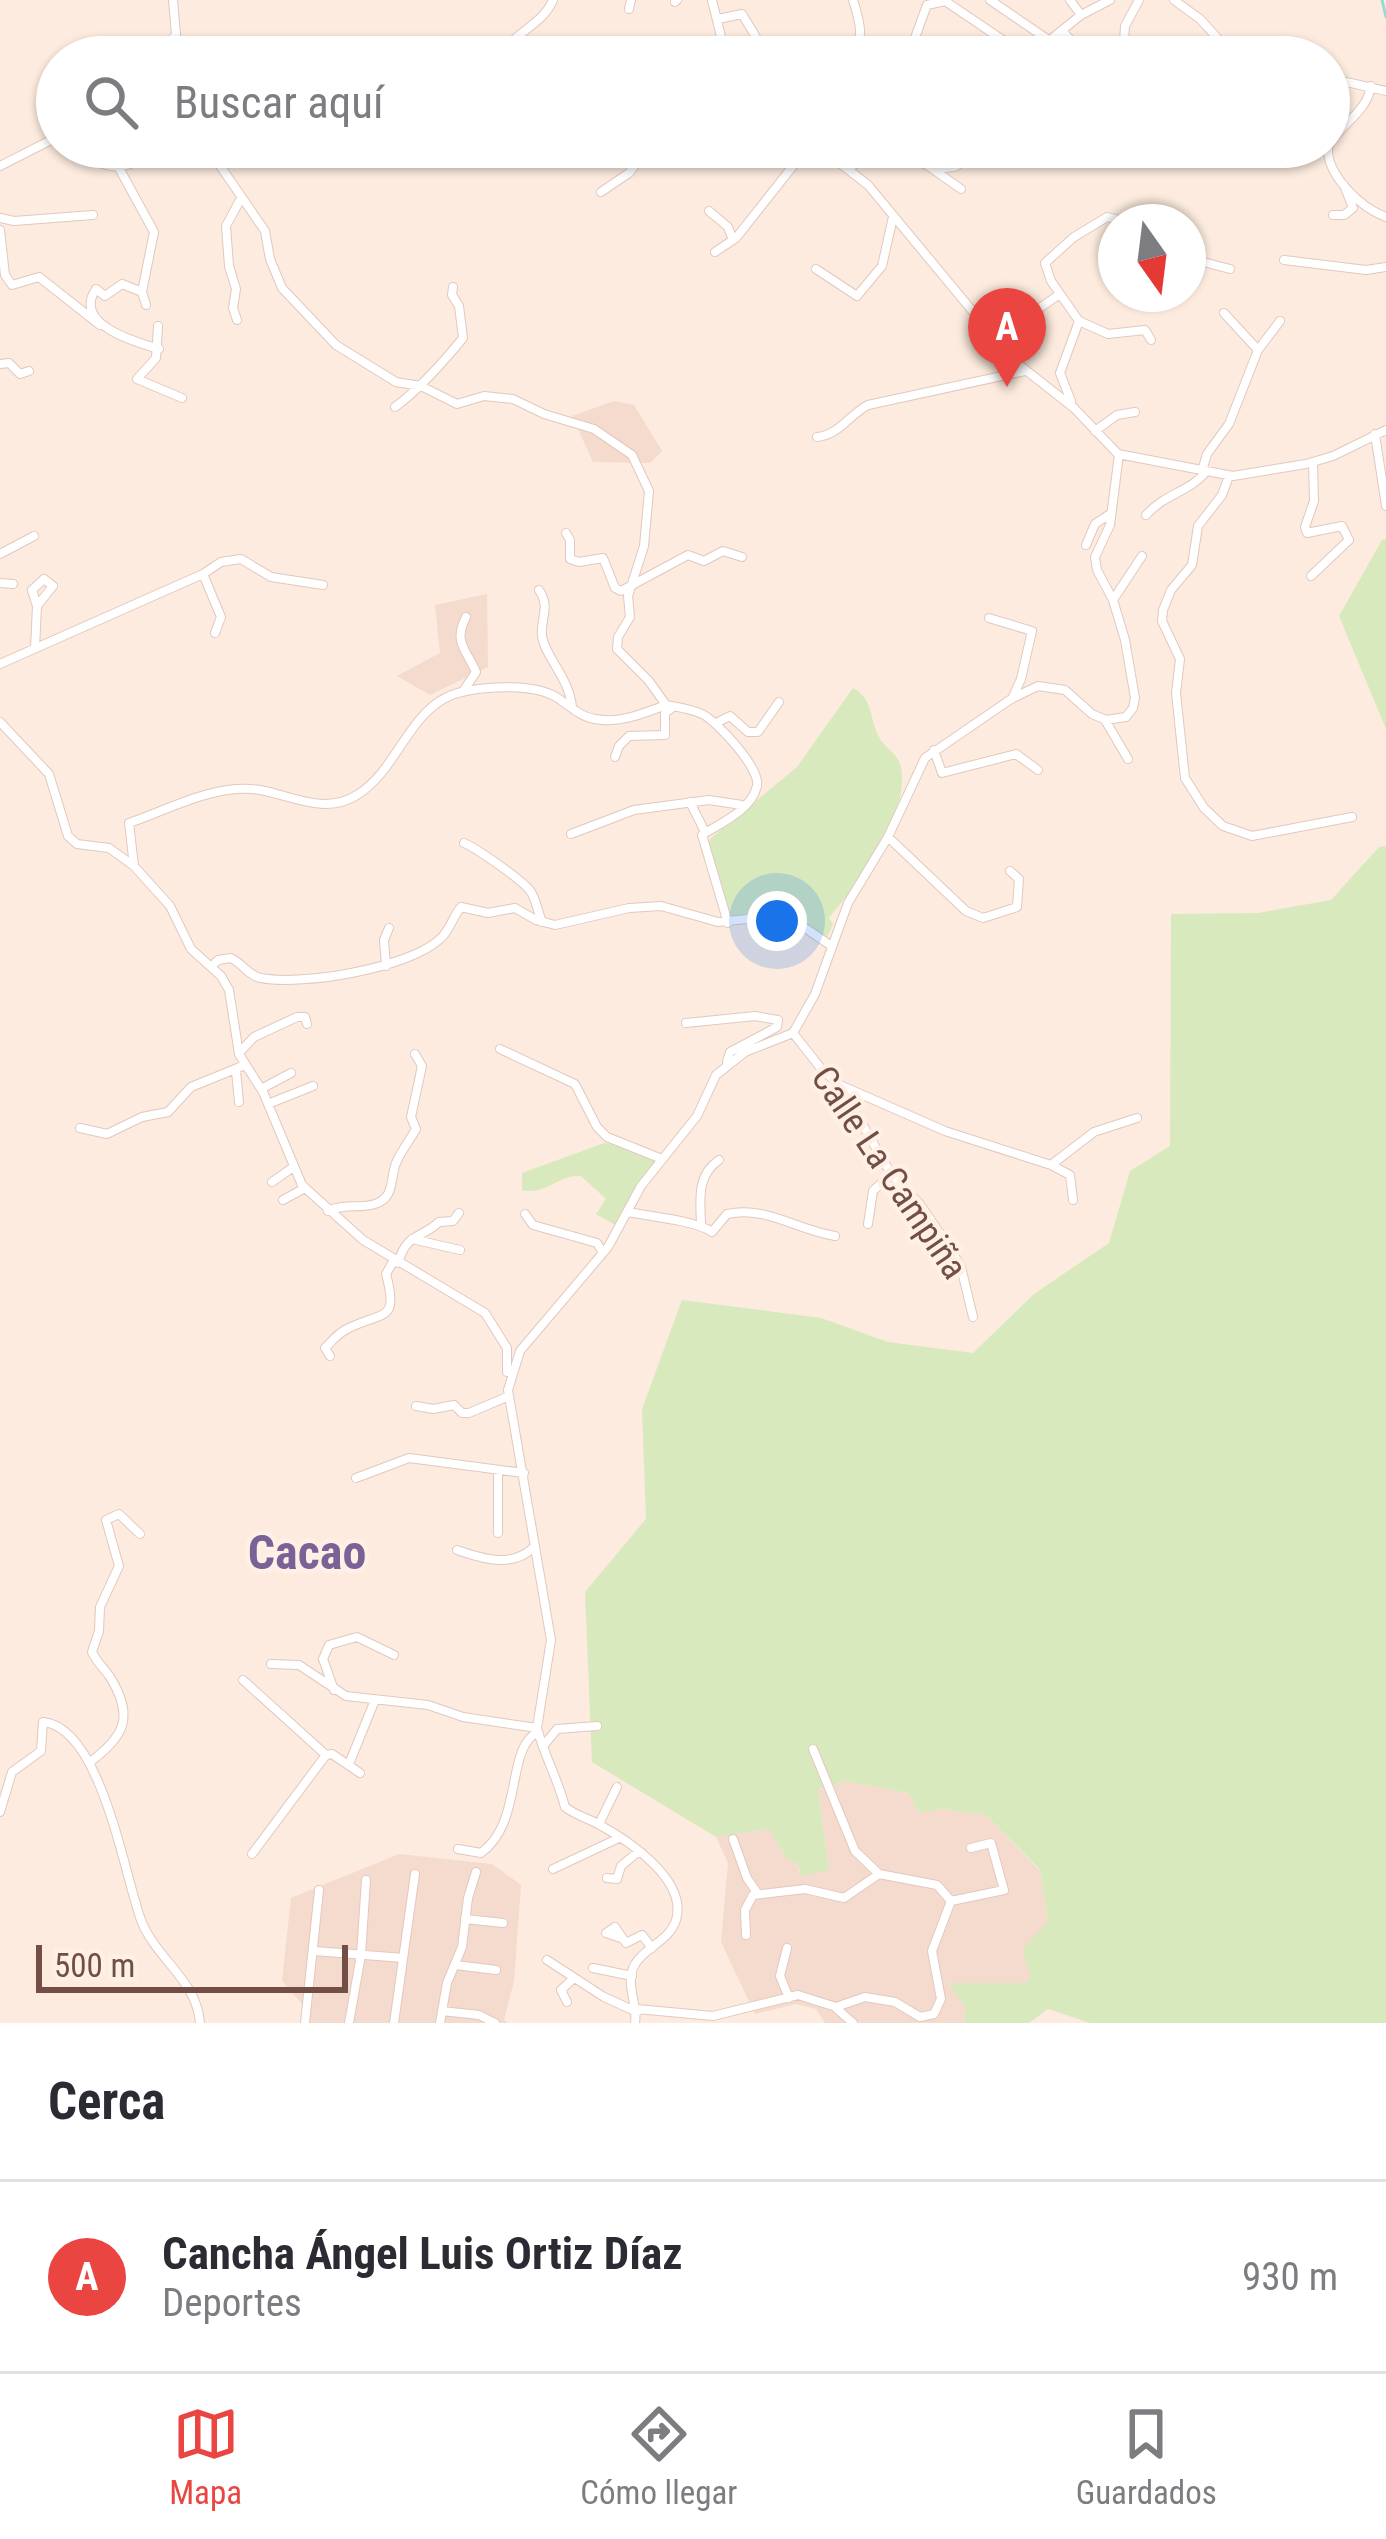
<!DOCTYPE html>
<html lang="es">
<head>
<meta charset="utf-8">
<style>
  body { margin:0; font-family:"Roboto Condensed",sans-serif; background:#f7f7f7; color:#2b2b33 }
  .compass { position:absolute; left:1098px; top:204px; width:108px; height:108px; border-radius:50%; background:#fff; box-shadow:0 3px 9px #0004; rotate:166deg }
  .scale { position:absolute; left:36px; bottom:30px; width:312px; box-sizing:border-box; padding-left:12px; border:6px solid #734e46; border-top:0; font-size:33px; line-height:42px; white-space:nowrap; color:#734e46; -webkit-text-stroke:9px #fff0e5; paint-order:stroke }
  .you { position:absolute; left:777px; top:921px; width:42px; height:42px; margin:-30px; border:9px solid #fff; border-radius:50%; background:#1a73e8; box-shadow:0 0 0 18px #1a73e833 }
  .badge { display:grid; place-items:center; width:78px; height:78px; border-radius:50%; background:#ea4540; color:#fff; font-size:39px; font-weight:700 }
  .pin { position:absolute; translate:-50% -99px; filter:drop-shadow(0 3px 6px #0008) }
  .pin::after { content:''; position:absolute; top:63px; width:42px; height:36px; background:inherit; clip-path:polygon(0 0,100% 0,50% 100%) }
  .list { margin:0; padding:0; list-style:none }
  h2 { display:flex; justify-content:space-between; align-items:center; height:156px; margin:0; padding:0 48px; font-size:51px }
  h2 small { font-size:39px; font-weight:400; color:#7c7c81 }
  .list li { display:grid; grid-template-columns:78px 1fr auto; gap:36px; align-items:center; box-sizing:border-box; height:192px; padding:0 48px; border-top:3px solid #e1e1e2 }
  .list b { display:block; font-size:45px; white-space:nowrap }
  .list p { margin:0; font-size:39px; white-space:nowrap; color:#7c7c81 }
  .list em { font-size:39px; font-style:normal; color:#7c7c81 }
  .icon { flex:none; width:66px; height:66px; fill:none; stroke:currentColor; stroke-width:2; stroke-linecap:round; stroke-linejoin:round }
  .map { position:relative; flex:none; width:1386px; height:2023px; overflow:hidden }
  .search { position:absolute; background:#fff; box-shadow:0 3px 9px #0004; left:36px; right:36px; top:36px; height:132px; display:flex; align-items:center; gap:30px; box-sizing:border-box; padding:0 42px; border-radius:66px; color:#7c7c81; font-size:45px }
  .sheet { height:348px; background:#fff }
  nav { display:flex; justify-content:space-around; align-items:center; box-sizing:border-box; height:168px; border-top:3px solid #e1e1e2; background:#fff; font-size:33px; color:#7c7c81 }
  nav a { display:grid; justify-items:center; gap:6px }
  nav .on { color:#ea4540 }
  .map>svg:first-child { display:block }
  .residential { fill:#f4dbcd }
  .green { fill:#d8eabd }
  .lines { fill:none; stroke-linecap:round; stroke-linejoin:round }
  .stream { stroke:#99d8d5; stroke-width:3 }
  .minor-casing { stroke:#e2c8be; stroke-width:10 }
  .minor { stroke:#fff; stroke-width:8 }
  .labels { text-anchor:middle; stroke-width:9; stroke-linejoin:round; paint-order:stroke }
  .street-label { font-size:36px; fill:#734e46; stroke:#fff0e5 }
  .district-label { font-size:48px; font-weight:bold; fill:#7a6296; stroke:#fff0e5 }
</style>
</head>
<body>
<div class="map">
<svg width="1386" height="2023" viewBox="0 0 1386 2023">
  <rect width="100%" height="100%" fill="#fcebde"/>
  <path class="residential" d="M 614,401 L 634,405 L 662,451 L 650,463 L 593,462 L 572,416 Z
    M 487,594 L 488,667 L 430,695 L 397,676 L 440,653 L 435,605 Z
    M 845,1781 L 908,1793 L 919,1813 L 940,1809 L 986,1815 L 1040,1871 L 1048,1921 L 1032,1977 L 1025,1983 L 951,1983 L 965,2007 L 964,2023 L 825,2023 L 816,2009 L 796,2004 L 755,2014 L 721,1942 L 728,1863 L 716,1837 L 769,1829 L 786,1858 L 798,1864 L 800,1875 L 829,1869 L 818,1789 Z
    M 399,1854 L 492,1864 L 521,1885 L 514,1981 L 504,2020 L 508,2023 L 301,2023 L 303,2005 L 282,1981 L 291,1898 Z"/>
  <path class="green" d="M 1386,539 L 1386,729 L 1339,616 L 1382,540 Z
    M 853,688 C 874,700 869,718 879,737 C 884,748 898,753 901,767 C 910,816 859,882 829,918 L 833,924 L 827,938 L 823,939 L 797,916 L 784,911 L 730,919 L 707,845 L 711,838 L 797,767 Z
    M 1386,846 L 1386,2023 L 1090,2023 L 1048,2009 L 1029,2023 L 964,2023 L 965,2007 L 949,1983 L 1025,1983 L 1031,1977 L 1022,1950 L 1048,1921 L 1040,1870 L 986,1815 L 940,1809 L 919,1813 L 908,1793 L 845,1781 L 818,1789 L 829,1870 L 801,1876 L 798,1864 L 786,1858 L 769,1829 L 716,1837 L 592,1762 L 585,1592 L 646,1519 L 642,1409 L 682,1300 L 821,1318 L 888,1342 L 973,1353 L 1034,1294 L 1109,1243 L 1130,1171 L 1170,1146 L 1171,914 L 1258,913 L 1331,900 L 1379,847 Z
    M 604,1143 L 634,1147 L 661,1156 L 641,1181 L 617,1226 L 596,1214 L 606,1199 L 581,1176 C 559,1174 546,1196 522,1190 L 522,1173 Z"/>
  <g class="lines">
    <path class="stream" d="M 1382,0 L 1386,17"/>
    <g class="minor-casing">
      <path id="minor" d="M 712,0 L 726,57
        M 853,0 C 860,22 864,35 854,57
        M 990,0 L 1050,41
        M 1070,0 L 1081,15
        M 1174,0 L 1200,19 L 1221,42 L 1266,57
        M 675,2 L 677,0
        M 629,9 L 631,0
        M 718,19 L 742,14 L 768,57
        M 1062,31 L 1087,57
        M 156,57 L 176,35 L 173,0
        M 500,57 C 512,33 543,25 553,0
        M 908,57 L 927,5 L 945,1 L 1028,57
        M 952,57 L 953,54
        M 1029,57 L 1081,15 L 1110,0
        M 1123,57 L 1125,26 L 1139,0
        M 1329,78 L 1386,91
        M 1329,145 C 1342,123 1367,112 1371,86
        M 72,147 C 125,184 127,159 177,147
        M 198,147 L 212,154 L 265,231 L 270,259 L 282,288 L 336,345 L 396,382 L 421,386 L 457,404 L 484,396 L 513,399 L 544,414 L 594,429 L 632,455 L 649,491 L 644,546 L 628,596 L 630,617 L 618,637 L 617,649 L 649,681 L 666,705 C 677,707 692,709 702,714 C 717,721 761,769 757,786 C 751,811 720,823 702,835 L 728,923
        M 819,147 L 868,185 L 1013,360 L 1074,408 L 1118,454 L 1233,476 L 1306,464 L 1333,456 L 1386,430
        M 1328,147 C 1326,175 1361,208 1386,217
        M 907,158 L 927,165 L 961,189
        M 0,166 L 57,137
        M 849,167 L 874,156 L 907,158 L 917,147
        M 119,168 L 154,232 L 142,292
        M 933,169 L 955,167 L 969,157 L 981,156
        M 601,192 L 629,173 L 644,153 L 655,147
        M 709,211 L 728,227 L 733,240
        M 1333,215 L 1344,215 L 1353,208 L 1344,185
        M 0,218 L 14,221 L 93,215
        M 0,230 L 5,275 L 12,285 L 39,277 L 100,325
        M 715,252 L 736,238 L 808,147
        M 1188,258 L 1230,269
        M 1284,260 L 1366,270 L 1386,267
        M 816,269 L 857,296 L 882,266 L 893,217
        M 146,305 L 142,292 L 122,284 L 105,296 L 96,289 C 72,324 135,342 159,349
        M 1031,314 L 1060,294
        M 237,320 L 233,308 L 236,289 L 229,266 L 226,226 L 240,200
        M 1079,321 L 1108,334 L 1145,330 L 1151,340
        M 158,326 L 156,358 L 137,379 L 182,398
        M 1258,350 L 1280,321
        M 0,364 L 9,363 L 20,374 L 29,371
        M 1071,401 L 1060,373 L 1079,321 L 1051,281 L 1045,263 L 1074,237 L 1107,217 L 1127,222
        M 395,407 C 417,391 445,360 463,338 L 459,306 L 452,295 L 453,287
        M 1095,431 L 1117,415 L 1135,412
        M 1375,434 L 1386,506
        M 817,437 C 839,435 849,415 868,405 L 1025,371
        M 1202,471 L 1207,454 L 1229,424 L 1258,350 L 1224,313
        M 1229,476 L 1222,495 L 1198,526 L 1192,565 L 1171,590 L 1163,610 L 1162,621 L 1180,659 L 1176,693 L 1185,778 L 1204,808 L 1223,826 L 1252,836 L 1352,817
        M 1146,515 C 1166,493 1189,492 1206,472
        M 566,533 L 570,540 L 570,559 L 579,562 L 603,558 L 615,588 L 621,591 L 688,555 L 704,561 L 723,551 L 742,557
        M 1086,545 L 1095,524 L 1110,514
        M 0,554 L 34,536
        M 203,574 L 221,617 L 215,633
        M 1311,576 L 1349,540 L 1342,526 L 1307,533 L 1305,527 L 1314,501 L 1313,462
        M 0,583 L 13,584
        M 539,590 C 551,608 540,618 542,636 C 545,657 569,677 572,707
        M 1113,600 L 1142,556
        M 989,618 L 1032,631 L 1021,679 L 1012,699
        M 35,648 L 37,606 L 32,590 L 44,579 L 53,586 L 37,606
        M 0,664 L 203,574 L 221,562 L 241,559 L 271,577 L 323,585
        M 464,690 L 476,672 C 466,649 453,642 466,617
        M 1105,720 L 1128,759
        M 0,722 L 49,774 L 68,836 L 77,844 L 109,848 L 134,866 L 170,906 L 191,949 L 221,976 L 229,990 L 239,1054 L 263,1092 L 302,1185 L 363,1240 L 485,1313 L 507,1348 L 507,1372
        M 716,723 L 730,716 L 748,732 L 758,732 L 779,702
        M 934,750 L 942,773 L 1016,754 L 1038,770
        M 615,757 L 619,746 L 629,736 L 665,735 L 665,713 L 673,707
        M 690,802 L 705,832
        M 571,834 L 634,810 L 709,800 L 742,805
        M 888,837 L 966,911 L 983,918 L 1017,907 L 1019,879 L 1010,871
        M 464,843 C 476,848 524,881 531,892 C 536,900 538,912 542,922
        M 134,866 L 129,823 C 170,809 215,783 260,790 C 293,796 325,815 357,795 C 402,767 409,701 466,691 C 490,686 535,684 556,697 C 569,705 580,717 595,719 C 620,724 644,713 666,705
        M 212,966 L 218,960 L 231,958 C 243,964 249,976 261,978 C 302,986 411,968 441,938 C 450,930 453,916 461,907 L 488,913 L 515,908 L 536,920 L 555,925 L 629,908 L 661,906 L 718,922 L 786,915 L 830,945
        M 386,966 L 384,940 L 389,928
        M 686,1023 L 755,1016 L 778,1020 L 777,1027 L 730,1052 L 727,1062
        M 793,1033 L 823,1071 L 839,1084 L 891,1174 L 919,1203 L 948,1245 L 961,1267 L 973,1317
        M 500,1049 L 575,1084 L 597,1127 L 607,1137 L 662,1159
        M 239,1053 L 254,1037 L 297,1017 L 305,1017 L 307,1024
        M 236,1071 L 239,1102
        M 840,1085 L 945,1131 L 1051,1165 L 1094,1132 L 1137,1118
        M 261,1089 L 291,1073
        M 268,1104 L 313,1086
        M 80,1128 L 107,1134 L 142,1117 L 168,1112 L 191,1087 L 245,1065
        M 1051,1165 L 1070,1175 L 1073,1200
        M 272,1182 L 292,1168
        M 283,1200 L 305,1188
        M 328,1211 C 345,1203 360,1209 375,1204 C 395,1198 390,1178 396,1163 C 401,1151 410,1140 416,1129 L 411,1117 L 422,1066 L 415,1054
        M 627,1212 C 649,1216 697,1221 712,1232 L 727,1214 C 767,1206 794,1229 835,1236
        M 525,1214 L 533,1225 L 597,1243 L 603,1253
        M 701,1224 C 700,1198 697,1175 719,1160
        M 868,1224 L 873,1191 L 891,1174
        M 412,1239 L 460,1250
        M 398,1263 C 407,1232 421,1239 439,1222 L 453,1221 L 459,1213
        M 330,1356 L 325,1348 C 333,1340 339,1332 349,1328 C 384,1311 399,1322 386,1274 L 394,1260
        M 416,1406 L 433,1409 L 454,1405 L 462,1413 L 469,1413 L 509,1396
        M 498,1470 L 498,1533
        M 356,1478 L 409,1458 L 524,1473
        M 457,1550 C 483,1559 511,1568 533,1548
        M 271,1664 L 299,1665 L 346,1696 L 428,1705 L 463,1717 L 537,1728
        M 243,1680 L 326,1755 L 332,1754 L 360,1773
        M 334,1690 L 323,1659 L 329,1645 L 357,1637 L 394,1655
        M 544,1745 L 557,1729 L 597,1726
        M 813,1749 L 855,1851 L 879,1874
        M 90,1762 C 124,1737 135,1717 110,1677 C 104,1668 97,1663 92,1652 L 99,1631 L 100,1607 L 119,1566 L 106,1520 L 119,1514 L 140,1534
        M 349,1764 L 375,1700
        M 0,1812 L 12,1772 L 41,1751 L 43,1722 C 101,1727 124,1874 141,1920 C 155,1958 197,1980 200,2023
        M 599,1824 L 617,1787
        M 733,1839 L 747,1878 L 758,1894
        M 458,1849 L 481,1853 C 524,1822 505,1748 538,1732
        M 252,1854 L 326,1755
        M 553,1869 L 619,1838
        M 607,1878 L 617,1879 L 621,1866 L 638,1852
        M 951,1901 L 1004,1890 L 991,1843 L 971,1848
        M 465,1919 L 503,1923
        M 621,1938 L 606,1933 L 615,1927 L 626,1943 L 642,1935 L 652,1948
        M 787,1948 L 780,1976 L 789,1998
        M 315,1951 L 403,1958
        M 547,1960 L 604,1997 L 637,2012
        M 456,1965 L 496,1970
        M 593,1968 L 632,1976
        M 567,2002 L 561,1990 L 574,1978
        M 836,2008 L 853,2023
        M 637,2009 L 713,2016 L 798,1995 L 836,2007 L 865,1997 L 895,2002 L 920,2017 L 934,2014 L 941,1999 L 932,1951 L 951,1901 L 937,1885 L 879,1874 L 844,1898 L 805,1889 L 753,1895 L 745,1910 L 746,1935
        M 442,2011 L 479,2015 L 495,2023
        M 305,2023 L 319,1890
        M 349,2023 L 361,1955 L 366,1880
        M 394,2023 L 415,1874
        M 440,2023 L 447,1983 L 462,1947 L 468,1898 L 476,1872
        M 635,2023 C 638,2004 626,1987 633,1968 C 642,1948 670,1941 676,1920 C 688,1880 628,1840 598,1824 C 587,1818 575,1815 565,1807 C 558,1779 544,1755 537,1728 L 551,1640 L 508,1390 L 520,1351 L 608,1247 L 641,1186 L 697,1116 L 716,1075 L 745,1052 L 793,1033 L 815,994 L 848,903 L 888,837 L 925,758 L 1011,699 L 1038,686 L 1065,690 L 1092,714 L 1106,720 L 1126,717 L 1133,708 L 1135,698 L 1125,640 L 1113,600 L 1097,570 L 1095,557 L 1110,525 L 1119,454"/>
    </g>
    <use href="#minor" class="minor"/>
  </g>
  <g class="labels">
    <g class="street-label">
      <text transform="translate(890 1172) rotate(56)" y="13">Calle La Campiña</text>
    </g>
    <g class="district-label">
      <text x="307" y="1569">Cacao</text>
    </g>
  </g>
</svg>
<svg class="compass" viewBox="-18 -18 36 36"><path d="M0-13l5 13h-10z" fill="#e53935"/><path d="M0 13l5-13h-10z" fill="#7c7c81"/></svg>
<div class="scale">500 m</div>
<div class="you"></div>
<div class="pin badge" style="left:1007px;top:387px">A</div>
<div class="search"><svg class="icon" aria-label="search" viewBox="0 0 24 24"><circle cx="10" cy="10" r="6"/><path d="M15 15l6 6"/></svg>Buscar aquí</div>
</div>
<section class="sheet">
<h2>Cerca<small></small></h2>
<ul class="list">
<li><span class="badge">A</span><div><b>Cancha Ángel Luis Ortiz Díaz</b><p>Deportes</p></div><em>930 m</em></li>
</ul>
</section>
<nav>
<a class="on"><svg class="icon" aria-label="map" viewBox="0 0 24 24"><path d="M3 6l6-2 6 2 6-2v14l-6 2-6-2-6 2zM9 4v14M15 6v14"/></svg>Mapa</a>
<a><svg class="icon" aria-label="directions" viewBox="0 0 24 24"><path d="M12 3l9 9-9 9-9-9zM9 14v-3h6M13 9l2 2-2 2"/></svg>Cómo llegar</a>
<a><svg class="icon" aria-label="saved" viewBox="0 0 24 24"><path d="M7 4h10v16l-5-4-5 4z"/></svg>Guardados</a>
</nav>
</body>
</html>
